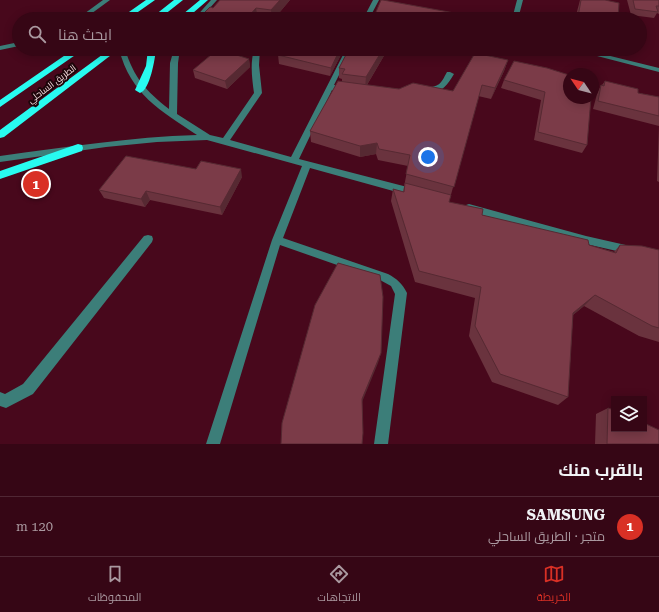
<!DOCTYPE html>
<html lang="ar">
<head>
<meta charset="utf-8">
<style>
  body { margin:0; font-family:"Roboto Serif",Cairo,serif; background:#3d0f1e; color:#f1f3f6; direction:rtl }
  .controls { position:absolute; right:12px; bottom:12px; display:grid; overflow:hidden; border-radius:0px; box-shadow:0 2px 10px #0003 }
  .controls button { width:36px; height:36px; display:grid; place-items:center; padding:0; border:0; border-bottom:1px solid #502734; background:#360615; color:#f1f3f6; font:20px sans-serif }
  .compass { position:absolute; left:563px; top:68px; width:36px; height:36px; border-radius:50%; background:#360615; box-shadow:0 2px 10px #0003; rotate:305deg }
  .you { position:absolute; left:428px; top:157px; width:14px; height:14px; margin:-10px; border:3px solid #fff; border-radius:50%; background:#1a73e8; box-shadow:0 0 0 6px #1a73e833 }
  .badge { display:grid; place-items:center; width:26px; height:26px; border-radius:50%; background:#d93025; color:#fff; font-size:13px; font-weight:700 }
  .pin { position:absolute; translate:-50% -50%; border:2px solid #fff; box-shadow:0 1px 4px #0006 }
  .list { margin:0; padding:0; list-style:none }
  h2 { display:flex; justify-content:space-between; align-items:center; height:52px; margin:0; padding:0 16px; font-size:17px }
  h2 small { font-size:13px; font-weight:400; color:#aa99a0 }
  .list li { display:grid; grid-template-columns:26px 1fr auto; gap:12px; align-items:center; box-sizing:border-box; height:60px; padding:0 16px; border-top:1px solid #502734 }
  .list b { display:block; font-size:15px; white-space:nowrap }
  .list p { margin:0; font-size:13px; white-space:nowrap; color:#aa99a0 }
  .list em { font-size:13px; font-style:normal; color:#aa99a0 }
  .icon { flex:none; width:22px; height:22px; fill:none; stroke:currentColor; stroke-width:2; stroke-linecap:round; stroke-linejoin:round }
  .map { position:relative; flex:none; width:659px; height:444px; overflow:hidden; direction:ltr }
  .search { position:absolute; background:#360615; box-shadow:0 2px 10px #0003; left:12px; right:12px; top:12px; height:44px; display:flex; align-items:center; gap:10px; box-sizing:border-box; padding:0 14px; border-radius:22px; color:#aa99a0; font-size:15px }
  .sheet { height:112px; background:#360615 }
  nav { display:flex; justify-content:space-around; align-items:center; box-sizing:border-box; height:56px; border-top:1px solid #502734; background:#360615; font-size:11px; color:#aa99a0 }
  nav a { display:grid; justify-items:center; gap:2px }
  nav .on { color:#d93025 }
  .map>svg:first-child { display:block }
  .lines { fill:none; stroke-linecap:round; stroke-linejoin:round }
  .minor { fill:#3c7e79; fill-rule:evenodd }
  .highway { fill:#28fbf0; fill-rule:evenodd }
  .wall { fill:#6a333e }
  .shaded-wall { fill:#562932 }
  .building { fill:#7b3b48; stroke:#562932 }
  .labels { text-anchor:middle; stroke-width:4; stroke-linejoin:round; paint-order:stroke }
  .far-street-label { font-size:9px; fill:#fae1e4; stroke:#1e050a }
</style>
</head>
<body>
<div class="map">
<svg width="659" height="444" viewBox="0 0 659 444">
  <rect width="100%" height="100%" fill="#48081c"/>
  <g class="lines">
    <path class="minor" d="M 103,0 L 110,0 L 84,19 L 77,19 Z
      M 211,0 L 217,0 L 200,19 L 194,19 Z
      M 373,0 L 379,0 L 369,19 L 363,19 Z
      M 517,0 L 523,0 L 518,19 L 512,19 Z
      M 19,42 L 19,46 L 0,50 L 0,46 Z
      M 119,49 L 125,49 C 134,78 146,91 169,109 L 170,63 L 174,49 L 180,49 L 178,63 L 177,114 L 210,135 L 223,138 L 254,93 C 252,78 250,64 254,49 L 260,49 L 259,65 L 262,93 L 230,140 L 291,157 L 346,49 L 352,49 L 334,85 L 347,87 L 351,89 L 347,91 L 332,90 L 299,159 L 415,189 L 420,193 L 415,197 L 310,168 L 283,238 L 388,274 C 397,279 402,283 407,293 L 388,444 L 374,444 L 395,294 L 391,286 L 380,280 L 280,245 L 220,444 L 206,444 L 272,240 L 302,166 L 207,140 L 157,142 L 106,147 L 0,162 L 0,156 C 66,147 131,137 197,135 C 160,110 131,95 119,49 Z
      M 570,49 L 582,49 L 659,68 L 659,72 Z
      M 447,72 L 450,72 L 454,74 C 447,86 440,95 425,92 L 425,88 C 440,86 440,85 447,72 Z
      M 469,204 L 586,236 L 630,246 L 634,247 L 635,250 L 634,253 L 630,254 L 586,244 L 466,211 L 464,208 L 466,205 Z
      M 148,235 L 152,236 L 153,239 L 152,242 L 33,394 L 6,408 L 0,406 L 0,392 L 5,394 L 23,384 L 144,236 Z"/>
    <path class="highway" d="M 146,0 L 155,0 L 128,19 L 119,19 Z
      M 174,0 L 183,0 L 159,19 L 150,19 Z
      M 200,0 L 208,0 L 186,19 L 177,19 Z
      M 74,49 L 84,49 L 0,107 L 0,100 Z
      M 110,49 L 119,49 L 4,137 L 0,138 L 0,130 Z
      M 148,49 L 156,49 C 155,59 150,90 140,93 L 135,90 L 146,66 Z
      M 78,144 L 82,145 L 83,148 L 82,151 L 0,179 L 0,171 Z"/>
  </g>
  <path class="wall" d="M 290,0 L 274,19 L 198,19 L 213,8 Z
    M 580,0 L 605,0 L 618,19 L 575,19 L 579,4 Z
    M 627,0 L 659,0 L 659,14 L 657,13 L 654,18 L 631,15 Z
    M 197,49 L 231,49 L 228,53 L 249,59 L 250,67 L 227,89 L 195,78 L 193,70 L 215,52 Z
    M 349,49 L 388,49 L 367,85 L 399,89 L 453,91 L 508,60 L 504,71 L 491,99 L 478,96 L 449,202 L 482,215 L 614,252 L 620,245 L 659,250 L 659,342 L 639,336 L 584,306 L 573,315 L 568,397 L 558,405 L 492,382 L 469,336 L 475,298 L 415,282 L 391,201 L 393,189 L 403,192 L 408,166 L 378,160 L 376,154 L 360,157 L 311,142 L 310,131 L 342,82 L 342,79 L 339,78 L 339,68 Z
    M 430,49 L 441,49 L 440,51 Z
    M 343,51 L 330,76 L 279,64 L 278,55 Z
    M 569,75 L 587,145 L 582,153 L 534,140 L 541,100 L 501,88 L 504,80 Z
    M 605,81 L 638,93 L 659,97 L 659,182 L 657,181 L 659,126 L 593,109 L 597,94 L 601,85 L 602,85 Z
    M 196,169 L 242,177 L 222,215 L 150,200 L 145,207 L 104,198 L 99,190 Z
    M 608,408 L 659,444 L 595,444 L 596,414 Z"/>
  <path class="shaded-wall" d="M 280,0 L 290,0 L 274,19 L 272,19 L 271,10 Z
    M 256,8 L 258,19 L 246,19 Z
    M 225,49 L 231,49 L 226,55 Z
    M 340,49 L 343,49 L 343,51 L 330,76 L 331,68 Z
    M 383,49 L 388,49 L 365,88 L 366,77 Z
    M 249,59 L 250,67 L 227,89 L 225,81 Z
    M 508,60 L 504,71 L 491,99 L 495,88 Z
    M 377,143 L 376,154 L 360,157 L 360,146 Z
    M 241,169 L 242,177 L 222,215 L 220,207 Z
    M 146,191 L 150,200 L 145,207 L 141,199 Z
    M 595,295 L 584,306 L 563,323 L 573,313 Z
    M 381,353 L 378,363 L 360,407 L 362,399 Z"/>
  <path class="building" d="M 220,0 L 280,0 L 271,10 L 256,8 L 246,19 L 198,19 L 210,7 L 213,8 Z
    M 381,0 L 383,0 L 460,14 L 456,19 L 373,19 Z
    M 581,0 L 605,0 L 619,3 L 618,19 L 588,19 L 578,17 Z
    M 633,0 L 659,0 L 659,6 L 656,6 L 658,12 L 635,9 Z
    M 218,49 L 249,59 L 225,81 L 193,70 Z
    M 283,49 L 340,49 L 331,68 L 278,55 Z
    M 349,49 L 383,49 L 366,77 L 342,74 L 345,69 L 339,68 Z
    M 475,53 L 508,60 L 495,88 L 482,85 L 454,187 L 406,174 L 410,155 L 379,149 L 377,143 L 360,146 L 310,131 L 338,81 L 399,89 L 413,83 L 453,91 Z
    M 514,61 L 547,68 L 569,75 L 569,98 L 591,98 L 587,145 L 538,132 L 545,92 L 504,80 Z
    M 605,81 L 638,89 L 638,93 L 659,97 L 659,116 L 598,101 L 601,85 L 604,86 Z
    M 126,156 L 196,169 L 201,161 L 241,169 L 220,207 L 146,191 L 141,199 L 99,190 Z
    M 405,183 L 451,195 L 449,202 L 483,209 L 482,215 L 588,240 L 589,245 L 616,253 L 620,245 L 642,246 L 659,250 L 659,328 L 652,326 L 595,295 L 573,313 L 568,397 L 500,374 L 475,326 L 481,287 L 419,271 L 393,189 L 404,192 Z
    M 338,263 L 380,275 L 383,297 L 381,353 L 362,399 L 363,433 L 362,444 L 281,444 L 282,423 L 315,305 Z
    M 608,408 L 614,410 L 614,429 L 644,429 L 644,423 L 659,430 L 659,444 L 607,444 Z"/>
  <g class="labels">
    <g class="far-street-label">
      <text transform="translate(52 84) rotate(-37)" y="3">الطريق الساحلي</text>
    </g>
  </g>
</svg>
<div class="controls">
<button><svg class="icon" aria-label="layers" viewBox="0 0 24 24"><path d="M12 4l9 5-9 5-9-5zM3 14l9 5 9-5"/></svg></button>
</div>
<svg class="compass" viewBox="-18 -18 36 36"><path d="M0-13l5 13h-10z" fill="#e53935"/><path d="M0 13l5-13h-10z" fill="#aa99a0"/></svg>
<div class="you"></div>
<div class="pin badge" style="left:36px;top:184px">1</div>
<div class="search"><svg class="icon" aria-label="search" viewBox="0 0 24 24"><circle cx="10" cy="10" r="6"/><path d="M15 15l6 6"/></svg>ابحث هنا</div>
</div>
<section class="sheet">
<h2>بالقرب منك<small></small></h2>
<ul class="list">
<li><span class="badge">1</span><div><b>SAMSUNG</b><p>متجر · الطريق الساحلي</p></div><em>120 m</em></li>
</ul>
</section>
<nav>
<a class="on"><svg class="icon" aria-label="map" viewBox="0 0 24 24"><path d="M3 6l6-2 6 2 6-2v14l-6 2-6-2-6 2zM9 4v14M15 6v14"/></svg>الخريطة</a>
<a><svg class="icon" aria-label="directions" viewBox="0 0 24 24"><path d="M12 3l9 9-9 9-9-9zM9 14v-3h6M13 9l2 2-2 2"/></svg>الاتجاهات</a>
<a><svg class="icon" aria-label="saved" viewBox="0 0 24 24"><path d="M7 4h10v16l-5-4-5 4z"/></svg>المحفوظات</a>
</nav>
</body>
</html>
